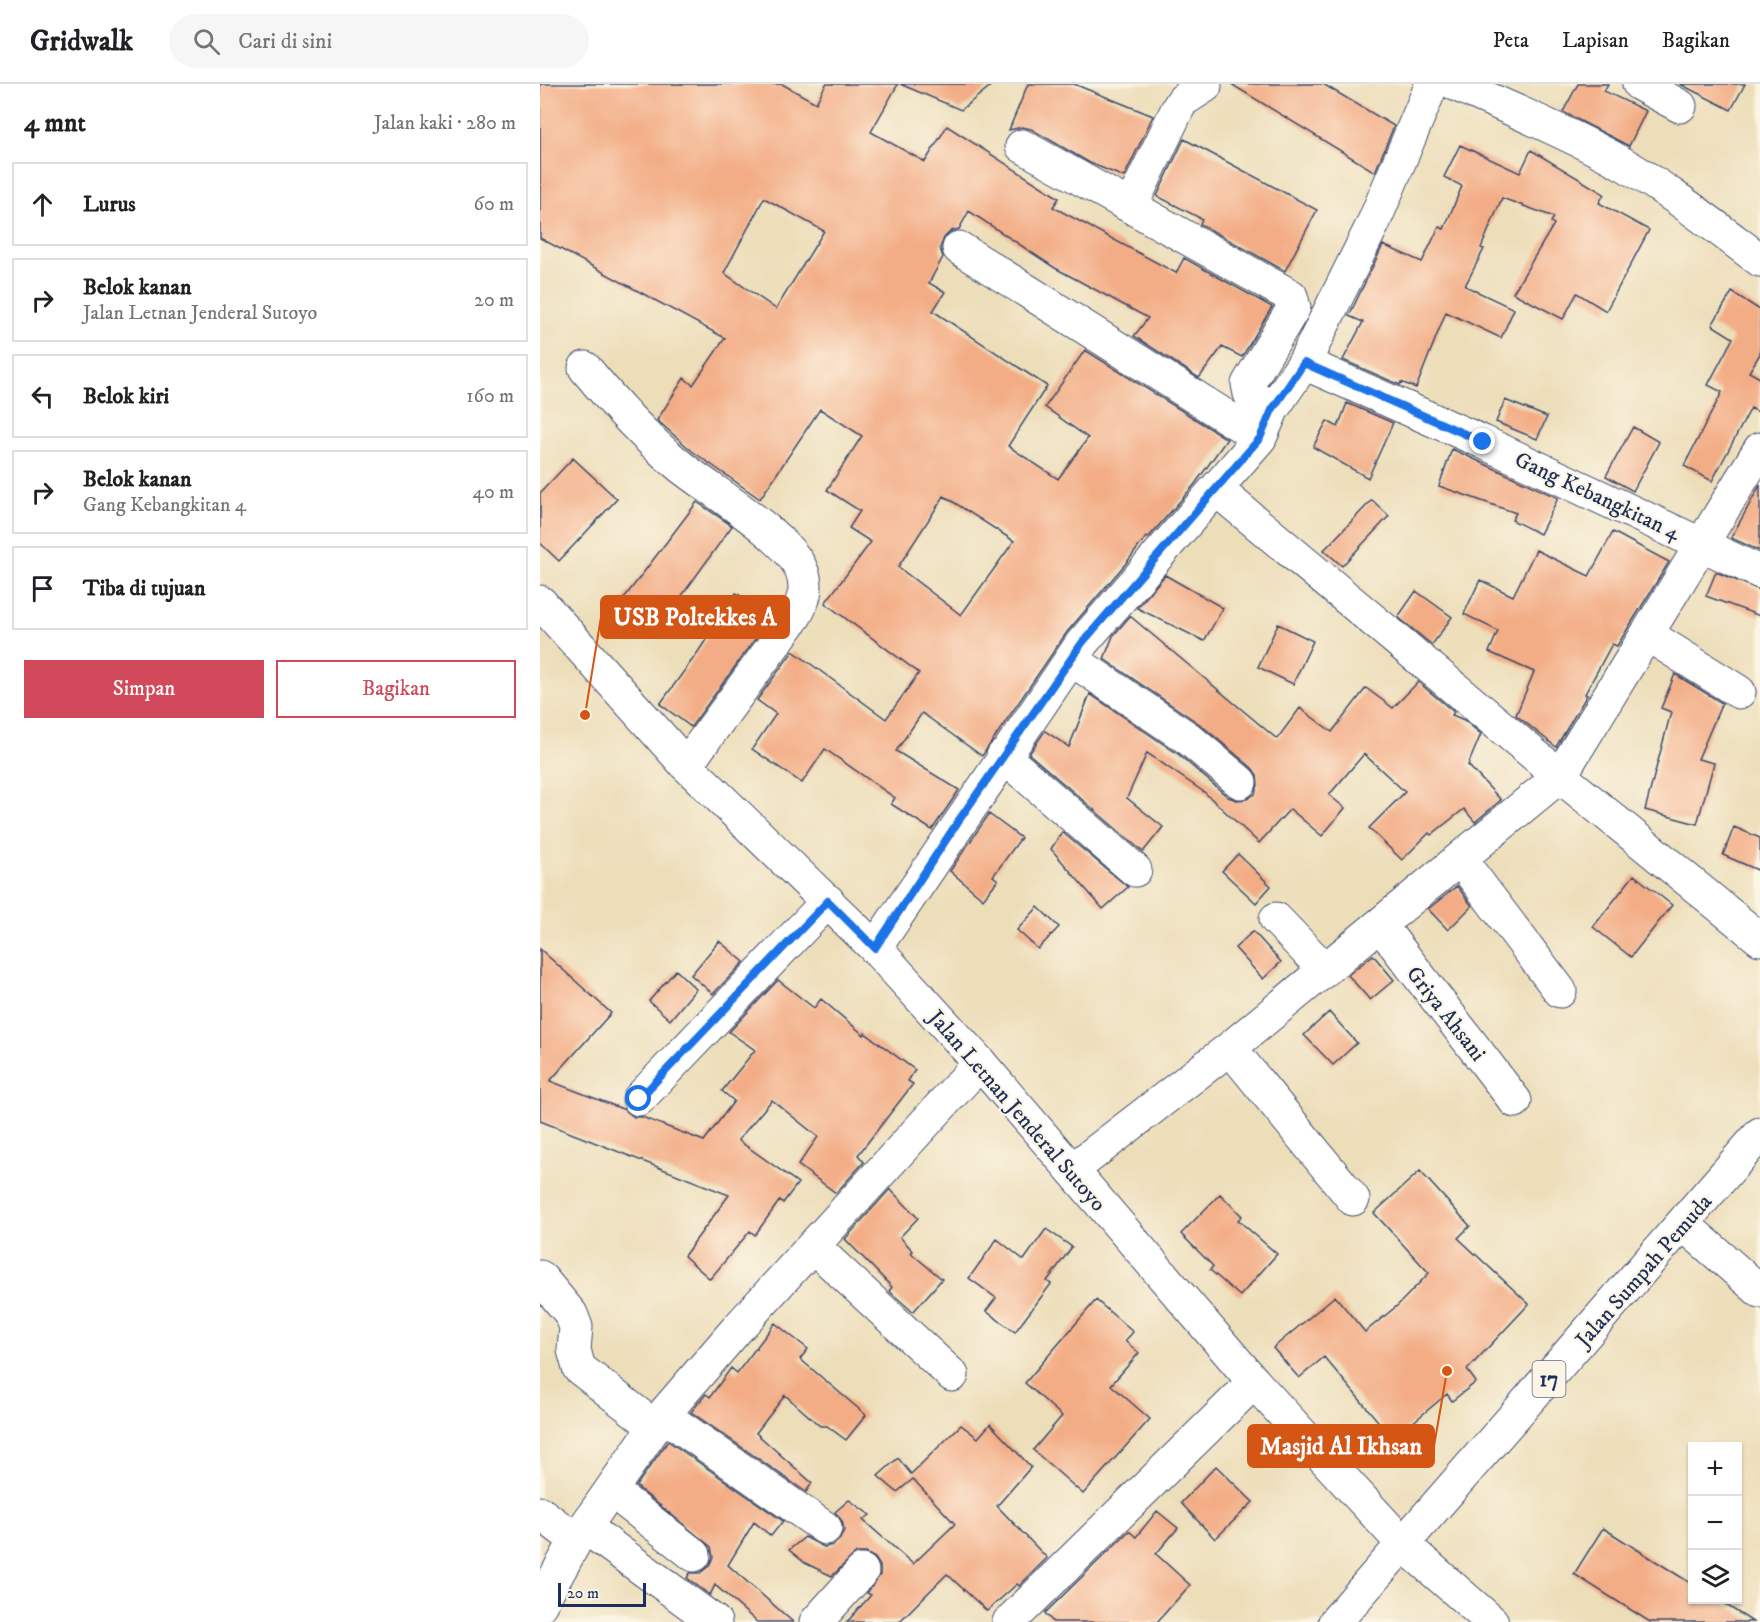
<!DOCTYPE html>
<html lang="id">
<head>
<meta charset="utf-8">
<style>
  body { margin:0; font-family:"IM FELL DW Pica",serif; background:#f6f6f6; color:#202124 }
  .controls { position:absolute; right:18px; bottom:18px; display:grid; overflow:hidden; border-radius:0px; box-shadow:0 2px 4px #0004 }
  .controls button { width:54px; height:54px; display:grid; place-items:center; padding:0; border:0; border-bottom:2px solid #e0e0e0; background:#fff; color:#202124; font:30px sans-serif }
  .scale { position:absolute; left:18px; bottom:15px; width:88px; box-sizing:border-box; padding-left:6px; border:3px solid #1b2f5e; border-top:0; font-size:16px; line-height:21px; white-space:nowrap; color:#1b2f5e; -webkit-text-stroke:4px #fcf5e5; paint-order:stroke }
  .stop { position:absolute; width:18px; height:18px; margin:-14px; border:4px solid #1a73e8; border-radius:50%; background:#fff }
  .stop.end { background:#1a73e8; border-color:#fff; box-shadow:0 2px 6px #0008 }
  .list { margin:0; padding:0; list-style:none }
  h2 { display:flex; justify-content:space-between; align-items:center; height:78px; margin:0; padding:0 24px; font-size:26px }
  h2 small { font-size:20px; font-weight:400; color:#757577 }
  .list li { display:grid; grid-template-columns:39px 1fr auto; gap:18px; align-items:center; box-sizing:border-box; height:84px; margin:0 12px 12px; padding:0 12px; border:2px solid #e0e0e0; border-radius:0px }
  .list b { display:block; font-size:22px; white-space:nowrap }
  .list p { margin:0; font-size:20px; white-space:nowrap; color:#757577 }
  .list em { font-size:20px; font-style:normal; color:#757577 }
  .actions { display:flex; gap:12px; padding:18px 24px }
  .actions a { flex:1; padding:14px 0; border:2px solid #d1495b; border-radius:0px; text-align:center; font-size:21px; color:#d1495b }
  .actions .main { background:#d1495b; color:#fff }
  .icon { flex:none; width:33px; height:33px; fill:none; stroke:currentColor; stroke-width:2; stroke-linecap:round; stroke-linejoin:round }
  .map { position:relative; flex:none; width:1220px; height:1538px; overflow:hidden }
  header { display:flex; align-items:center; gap:36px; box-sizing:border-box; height:84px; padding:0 30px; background:#fff; border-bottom:2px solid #e0e0e0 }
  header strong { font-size:28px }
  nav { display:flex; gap:33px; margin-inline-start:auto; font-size:21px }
  .search { width:420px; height:54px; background:#f6f6f6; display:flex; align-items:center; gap:15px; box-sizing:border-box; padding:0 21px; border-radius:33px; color:#757577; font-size:22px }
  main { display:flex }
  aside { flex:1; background:#fff }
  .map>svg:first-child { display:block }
  .building { fill:#f3ad86; fill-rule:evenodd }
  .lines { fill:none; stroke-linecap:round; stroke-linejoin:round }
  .minor-casing { stroke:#3a496c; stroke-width:35 }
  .major-casing { stroke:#3a496c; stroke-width:35 }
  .highway-casing { stroke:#3a496c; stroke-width:35 }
  .minor { stroke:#fff; stroke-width:33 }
  .major { stroke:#fff; stroke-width:33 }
  .highway { stroke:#fff; stroke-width:33 }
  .route { stroke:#1a73e8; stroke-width:8 }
  .labels { text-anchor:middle; stroke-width:4.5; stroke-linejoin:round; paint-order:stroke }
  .shield { fill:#fcf5e5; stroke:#5e6a86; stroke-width:1.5 }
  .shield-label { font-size:21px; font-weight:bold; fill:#1b2f5e }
  .street-label { font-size:22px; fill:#1b2f5e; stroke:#fcf5e5 }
  .leader { fill:none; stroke:#d45514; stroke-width:2 }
  .callout-dot { fill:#d45514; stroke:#fcf5e5; stroke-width:2 }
  .callout { fill:#d45514; stroke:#d45514; stroke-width:2 }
  .callout-label { font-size:24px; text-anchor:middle; font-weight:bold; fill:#fff }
</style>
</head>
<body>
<header>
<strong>Gridwalk</strong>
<div class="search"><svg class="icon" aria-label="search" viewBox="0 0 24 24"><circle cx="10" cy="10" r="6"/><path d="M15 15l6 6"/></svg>Cari di sini</div>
<nav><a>Peta</a><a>Lapisan</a><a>Bagikan</a></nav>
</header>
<main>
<aside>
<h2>4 mnt<small>Jalan kaki · 280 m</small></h2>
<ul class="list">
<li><svg class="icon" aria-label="ahead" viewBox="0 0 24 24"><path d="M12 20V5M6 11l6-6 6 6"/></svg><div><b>Lurus</b></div><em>60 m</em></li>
<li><svg class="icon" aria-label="right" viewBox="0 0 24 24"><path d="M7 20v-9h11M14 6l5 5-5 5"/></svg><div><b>Belok kanan</b><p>Jalan Letnan Jenderal Sutoyo</p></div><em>20 m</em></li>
<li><svg class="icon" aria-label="left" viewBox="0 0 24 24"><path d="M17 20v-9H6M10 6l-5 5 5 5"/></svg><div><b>Belok kiri</b></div><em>160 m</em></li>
<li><svg class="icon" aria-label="right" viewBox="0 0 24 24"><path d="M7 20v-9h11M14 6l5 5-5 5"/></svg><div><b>Belok kanan</b><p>Gang Kebangkitan 4</p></div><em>40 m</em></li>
<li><svg class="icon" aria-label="arrive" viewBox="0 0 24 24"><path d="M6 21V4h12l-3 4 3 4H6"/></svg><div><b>Tiba di tujuan</b></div></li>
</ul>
<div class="actions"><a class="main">Simpan</a><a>Bagikan</a></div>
</aside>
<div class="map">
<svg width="1220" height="1538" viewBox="0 0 1220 1538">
  <rect width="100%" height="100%" fill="#fcf5e5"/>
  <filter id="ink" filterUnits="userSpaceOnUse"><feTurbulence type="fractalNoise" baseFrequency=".0167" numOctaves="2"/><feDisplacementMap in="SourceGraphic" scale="12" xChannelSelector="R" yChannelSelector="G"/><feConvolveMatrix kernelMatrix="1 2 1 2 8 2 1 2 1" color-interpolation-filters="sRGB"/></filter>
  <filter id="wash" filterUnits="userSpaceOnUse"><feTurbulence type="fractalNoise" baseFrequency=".008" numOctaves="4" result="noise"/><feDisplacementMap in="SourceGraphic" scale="24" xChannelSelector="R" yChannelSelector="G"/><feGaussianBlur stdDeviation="1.35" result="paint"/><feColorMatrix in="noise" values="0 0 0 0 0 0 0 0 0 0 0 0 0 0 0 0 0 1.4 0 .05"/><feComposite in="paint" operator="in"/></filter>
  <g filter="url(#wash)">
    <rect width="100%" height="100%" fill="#eddeba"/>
    <g id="blocks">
      <path class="building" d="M 0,0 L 242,0 L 276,19 L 286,0 L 358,0 L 331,48 L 385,78 L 407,42 L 519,114 L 513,123 L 636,189 L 644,174 L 732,223 L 702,273 L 682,263 L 659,294 L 594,252 L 608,234 L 515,184 L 429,127 L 419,145 L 411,147 L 404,154 L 400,164 L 403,173 L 389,199 L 405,208 L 393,227 L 507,302 L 468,362 L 518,395 L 548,354 L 505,323 L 545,266 L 687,355 L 655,400 L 608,454 L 606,453 L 587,478 L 527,548 L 442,672 L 382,629 L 356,667 L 419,706 L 392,746 L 351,720 L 355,714 L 285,665 L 262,699 L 212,665 L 236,630 L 217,616 L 253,567 L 346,635 L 379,589 L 285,519 L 331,458 L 309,444 L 320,427 L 287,406 L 322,352 L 280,325 L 220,415 L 152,367 L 117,336 L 144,294 L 153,301 L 185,254 L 0,154 ZM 224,114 L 284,147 L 236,225 L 184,189 ZM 404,412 L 474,457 L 421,531 L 358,483 Z
        M 360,0 L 453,0 L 421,26 Z
        M 488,0 L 534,0 L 613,32 L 584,93 L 550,79 L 491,45 L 482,43 L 469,46 Z
        M 691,0 L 783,0 L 854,42 L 835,88 Z
        M 1038,0 L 1068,0 L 1064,7 L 1106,27 L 1089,62 L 1023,28 Z
        M 1140,0 L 1205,0 L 1191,26 Z
        M 644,55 L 777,126 L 745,187 L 660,140 L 662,135 L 617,112 Z
        M 920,61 L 980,89 L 991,66 L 1064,110 L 1059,119 L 1109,146 L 1066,227 L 1037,209 L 1023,235 L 973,209 L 1014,140 L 1011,138 L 1014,133 L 962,114 L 941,164 L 944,165 L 925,202 L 974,225 L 961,254 L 906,228 L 876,304 L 861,298 L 860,301 L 803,276 L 823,238 L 809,232 L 843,161 L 882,178 L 899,143 L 904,145 L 922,102 L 904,93 Z
        M 1192,208 L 1220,226 L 1220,270 L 1209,288 L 1220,294 L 1220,329 L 1211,324 L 1172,397 L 1144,382 L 1182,308 L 1168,301 L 1193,254 L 1172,241 Z
        M 965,316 L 1007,333 L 997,355 L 956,338 Z
        M 807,319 L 853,339 L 828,394 L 773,363 L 787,337 L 798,343 Z
        M 1093,343 L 1119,358 L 1093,407 L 1066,392 Z
        M 912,365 L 1018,414 L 1000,450 L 972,436 L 976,429 L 899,402 Z
        M 33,374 L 77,415 L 19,477 L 0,459 L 0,409 Z
        M 1220,401 L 1220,467 L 1191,454 Z
        M 832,416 L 849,432 L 802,482 L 784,466 Z
        M 157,418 L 192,442 L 118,545 L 81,518 Z
        M 1073,448 L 1129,478 L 1077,562 L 1072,560 L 1045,610 L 1047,611 L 1016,663 L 976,631 L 994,588 L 949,568 L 958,547 L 924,530 L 940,496 L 973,512 L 996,466 L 1049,492 Z
        M 1176,488 L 1220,506 L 1220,532 L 1166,512 Z
        M 625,491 L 683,524 L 664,557 L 597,524 Z
        M 876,507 L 912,533 L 892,561 L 858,533 Z
        M 196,509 L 232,532 L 151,643 L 120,620 L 158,568 Z
        M 590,532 L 737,655 L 760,624 L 792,648 L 826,604 L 853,624 L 878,598 L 914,628 L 912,631 L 924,636 L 941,650 L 928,681 L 961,716 L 935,738 L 924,725 L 891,751 L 889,749 L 862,776 L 829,744 L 865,708 L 824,670 L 789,711 L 805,724 L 782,752 L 750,725 L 719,759 L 664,708 L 607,669 L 587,714 L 623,743 L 603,768 L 489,670 L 505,647 L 529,663 L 550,610 L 638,670 L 688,713 L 697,716 L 707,715 L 715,710 L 718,701 L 717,691 L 712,684 L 661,641 L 564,575 L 573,552 Z
        M 738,540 L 773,557 L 753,600 L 718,583 Z
        M 1135,590 L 1182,619 L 1158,675 L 1174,679 L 1157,740 L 1105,726 L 1131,628 L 1121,624 Z
        M 449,730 L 481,754 L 453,792 L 458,796 L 443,815 L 410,787 Z
        M 1194,743 L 1220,754 L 1220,787 L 1183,771 Z
        M 522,748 L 588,803 L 563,825 L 511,765 Z
        M 698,770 L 731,802 L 716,819 L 682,787 Z
        M 1094,791 L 1132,821 L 1091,873 L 1053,843 Z
        M 917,802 L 932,822 L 908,846 L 888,825 Z
        M 498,823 L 519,843 L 498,865 L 477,846 Z
        M 713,847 L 741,878 L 723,895 L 695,864 Z
        M 179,857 L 204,878 L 173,910 L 151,891 Z
        M 0,865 L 71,929 L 10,997 L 85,1026 L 94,1033 L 102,1033 L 164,1057 L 194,1017 L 182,1007 L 215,966 L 189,948 L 238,896 L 274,924 L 281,915 L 324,951 L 325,949 L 375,986 L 368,997 L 373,1000 L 318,1071 L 324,1078 L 296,1109 L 258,1081 L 278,1053 L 232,1016 L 198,1056 L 258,1099 L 243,1119 L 240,1116 L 215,1151 L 210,1147 L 170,1195 L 144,1172 L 189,1111 L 0,1037 Z
        M 833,871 L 854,896 L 830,916 L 808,891 Z
        M 136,886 L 156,905 L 130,936 L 109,917 Z
        M 789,928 L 817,959 L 793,981 L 764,951 Z
        M 880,1087 L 930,1142 L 918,1154 L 989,1220 L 927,1286 L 936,1298 L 912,1317 L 907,1310 L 853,1355 L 784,1273 L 759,1294 L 733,1264 L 795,1212 L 825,1248 L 858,1221 L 889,1189 L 834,1129 Z
        M 350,1105 L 378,1134 L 360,1153 L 373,1167 L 371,1169 L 402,1195 L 373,1228 L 349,1207 L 352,1203 L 305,1155 Z
        M 680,1110 L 702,1132 L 698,1136 L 737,1170 L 700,1212 L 670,1186 L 673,1182 L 641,1150 Z
        M 506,1145 L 532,1163 L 507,1197 L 511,1200 L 475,1248 L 446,1227 L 456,1214 L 429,1194 L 457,1155 L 484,1176 Z
        M 556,1216 L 593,1248 L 585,1257 L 599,1269 L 571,1301 L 610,1335 L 543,1410 L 493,1366 L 522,1332 L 485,1299 Z
        M 235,1239 L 268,1265 L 260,1275 L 326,1331 L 306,1356 L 287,1342 L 280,1342 L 245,1311 L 216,1349 L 272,1399 L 266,1408 L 151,1328 L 166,1310 L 170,1313 L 191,1284 L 197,1289 Z
        M 450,1340 L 491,1383 L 457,1422 L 507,1474 L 479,1502 L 477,1500 L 447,1527 L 407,1490 L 359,1538 L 307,1538 L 331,1511 L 327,1509 L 340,1491 L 340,1482 L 335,1474 L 326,1469 L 316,1469 L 292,1492 L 265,1479 L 249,1466 L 265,1453 L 284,1463 L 293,1461 L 300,1455 L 304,1446 L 302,1437 L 295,1428 L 309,1416 L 330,1431 L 323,1436 L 373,1480 L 415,1440 L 373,1395 L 357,1408 L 338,1392 L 358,1374 L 371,1390 L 421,1341 L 438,1354 Z
        M 128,1357 L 243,1437 L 231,1452 L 214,1438 L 188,1481 L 253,1538 L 217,1538 L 175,1501 L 170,1511 L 147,1494 L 150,1489 L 160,1489 L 169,1482 L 173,1473 L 171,1463 L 96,1402 Z
        M 676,1382 L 713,1418 L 675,1455 L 641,1419 Z
        M 617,1427 L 638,1444 L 616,1470 L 650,1501 L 617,1538 L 513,1538 L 505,1529 L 589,1447 L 596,1453 Z
        M 1063,1444 L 1152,1500 L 1152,1515 L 1177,1515 L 1213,1538 L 1110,1538 L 1034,1490 Z"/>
    </g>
  </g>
  <g filter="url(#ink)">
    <use href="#blocks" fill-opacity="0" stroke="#3a496c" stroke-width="1.5"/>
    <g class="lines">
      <g class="minor-casing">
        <path id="minor" d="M 915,0 C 968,24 1022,46 1073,74 C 1125,103 1172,140 1220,176
          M 1099,0 L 1140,22
          M 482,62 L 751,212 L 754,223 L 708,300 L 710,310 L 732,326
          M 591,122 L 638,24 L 643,16 L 665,2
          M 419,164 L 720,354
          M 764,279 L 943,358 L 1220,488
          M 45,284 C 74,319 104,353 140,382 C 171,407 246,451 261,485 C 269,502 264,517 255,532 L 146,681
          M 677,406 L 1020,692 L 1220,855
          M 1108,551 L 1199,608
          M 531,575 L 649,655 L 700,698
          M 463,672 L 595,786
          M 920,775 L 1020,907
          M 736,835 L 785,886
          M 840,841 L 975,1017
          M 335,864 L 542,559 L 720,354 L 732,326 L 764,279 L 833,140 L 892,0
          M 690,964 L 813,1115
          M 99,1015 L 288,817
          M 532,1086 L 690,964 L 1020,692 L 1220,365
          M 1143,1140 L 1220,1207
          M 274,1163 L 412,1291
          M 0,1193 L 31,1230 L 36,1243 L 34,1266 L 39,1284 L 115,1343
          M 123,1331 L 285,1444
          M 72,1407 L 154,1471
          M 0,1429 L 36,1456
          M 45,1443 L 175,1538
          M 0,1521 L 36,1456 L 123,1331 L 197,1245 L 440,979
          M 276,1538 L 322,1487
          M 469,1538 L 714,1298"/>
      </g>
      <g class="major-casing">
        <path id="major" d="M 0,518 L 146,681 L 335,864 L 440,979 L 714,1298 L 864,1461 L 952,1538"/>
      </g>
      <g class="highway-casing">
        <path id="highway" d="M 795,1538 L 1220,1050"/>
      </g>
      <use href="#minor" class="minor"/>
      <use href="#major" class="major"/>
      <use href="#highway" class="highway"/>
    </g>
  </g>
  <g class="lines" filter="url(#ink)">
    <path class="route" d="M 99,1015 L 288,817 L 335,864 L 419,736 L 542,559 L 720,354 L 732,326 L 764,279 L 943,358"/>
  </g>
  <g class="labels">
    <rect class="shield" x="992.5" y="1277" width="33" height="36" rx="4.5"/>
    <g class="shield-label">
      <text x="1009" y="1302">17</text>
    </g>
    <g class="street-label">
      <text transform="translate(1058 411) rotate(25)" y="8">Gang Kebangkitan 4</text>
      <text transform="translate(907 929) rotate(52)" y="8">Griya Ahsani</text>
      <text transform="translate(478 1026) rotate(49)" y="8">Jalan Letnan Jenderal Sutoyo</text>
      <text transform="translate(1103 1186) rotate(-49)" y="8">Jalan Sumpah Pemuda</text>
    </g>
  </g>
  <path class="leader" d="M45 631L61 533M907 1287L894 1362"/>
  <g class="callout-dot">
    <circle cx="45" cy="631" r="6"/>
    <circle cx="907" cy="1287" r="6"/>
  </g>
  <g class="callout">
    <rect x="61" y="512" width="188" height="42" rx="6"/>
    <rect x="708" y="1341" width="186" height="42" rx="6"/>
  </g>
  <g class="callout-label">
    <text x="155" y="541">USB Poltekkes A</text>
    <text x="801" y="1370">Masjid Al Ikhsan</text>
  </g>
</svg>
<div class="controls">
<button>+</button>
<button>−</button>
<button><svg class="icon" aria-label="layers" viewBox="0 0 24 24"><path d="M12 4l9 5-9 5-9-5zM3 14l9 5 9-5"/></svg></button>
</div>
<div class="scale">20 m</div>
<div class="stop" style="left:99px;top:1015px"></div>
<div class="stop end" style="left:943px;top:358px"></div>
</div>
</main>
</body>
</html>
